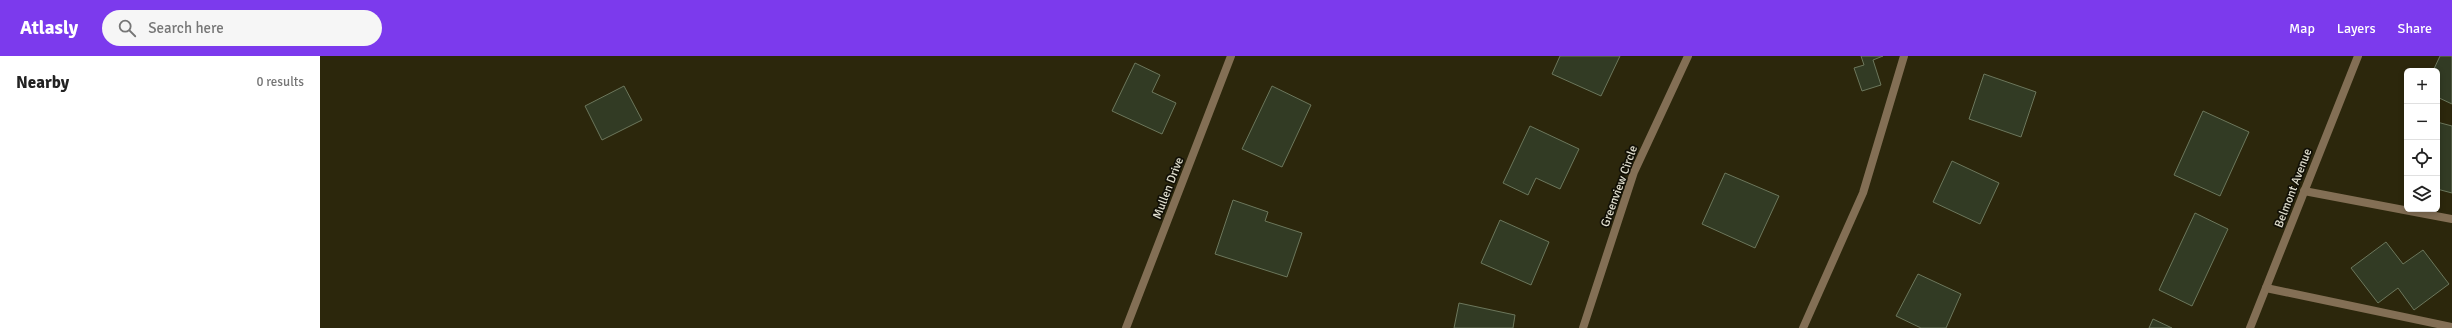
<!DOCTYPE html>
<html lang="en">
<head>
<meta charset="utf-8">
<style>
  body { margin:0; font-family:Signika,sans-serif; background:#f6f6f6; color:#222 }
  .controls { position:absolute; right:12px; top:12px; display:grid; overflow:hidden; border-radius:6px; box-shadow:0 2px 6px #0003 }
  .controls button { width:36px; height:36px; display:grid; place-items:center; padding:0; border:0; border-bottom:1px solid #e0e0e0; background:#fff; color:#222; font:20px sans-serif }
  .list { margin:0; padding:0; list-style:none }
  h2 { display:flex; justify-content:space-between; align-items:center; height:52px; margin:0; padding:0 16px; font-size:17px }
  h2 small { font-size:13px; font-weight:400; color:#767676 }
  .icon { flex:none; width:22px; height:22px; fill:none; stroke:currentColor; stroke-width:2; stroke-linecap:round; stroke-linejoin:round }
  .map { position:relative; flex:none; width:2132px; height:272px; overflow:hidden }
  header { display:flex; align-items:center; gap:24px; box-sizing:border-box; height:56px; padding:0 20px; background:#7c3aed; color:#fff }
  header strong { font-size:19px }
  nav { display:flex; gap:22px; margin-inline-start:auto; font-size:14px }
  .search { width:280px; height:36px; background:#f6f6f6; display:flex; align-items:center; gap:10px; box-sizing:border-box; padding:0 14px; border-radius:22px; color:#767676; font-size:15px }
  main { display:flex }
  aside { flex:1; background:#fff }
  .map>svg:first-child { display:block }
  .building { fill:#323b24; stroke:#6c775c }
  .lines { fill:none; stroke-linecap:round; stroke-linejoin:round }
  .service { stroke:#836f55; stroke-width:8 }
  .minor { stroke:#836f55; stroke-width:8 }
  .labels { text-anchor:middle; stroke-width:3.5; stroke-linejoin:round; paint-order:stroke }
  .street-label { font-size:12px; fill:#e2e0d0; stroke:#121006 }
</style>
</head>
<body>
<header>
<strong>Atlasly</strong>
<div class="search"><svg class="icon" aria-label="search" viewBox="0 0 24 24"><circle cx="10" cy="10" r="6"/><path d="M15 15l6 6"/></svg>Search here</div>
<nav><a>Map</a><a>Layers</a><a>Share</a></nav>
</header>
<main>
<aside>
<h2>Nearby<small>0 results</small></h2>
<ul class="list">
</ul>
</aside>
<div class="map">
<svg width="2132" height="272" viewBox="0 0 2132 272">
  <rect width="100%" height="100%" fill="#2c270c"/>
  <path class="building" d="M 1240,0 L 1300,0 L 1281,40 L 1232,18 Z
    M 1541,0 L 1563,0 L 1553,4 L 1561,29 L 1542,35 L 1534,12 L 1544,9 Z
    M 2120,0 L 2132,0 L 2132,48 L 2117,41 L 2117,15 L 2113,15 Z
    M 815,7 L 840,19 L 832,36 L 856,47 L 842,78 L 792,55 Z
    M 1664,18 L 1716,36 L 1701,81 L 1649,63 Z
    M 304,30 L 322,64 L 282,84 L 265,50 Z
    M 952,30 L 991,49 L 962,111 L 922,93 Z
    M 1883,55 L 1929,76 L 1900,140 L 1854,119 Z
    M 2117,66 L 2132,70 L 2132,137 L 2117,133 Z
    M 1210,70 L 1259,93 L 1240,133 L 1216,122 L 1208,139 L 1183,127 Z
    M 1632,105 L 1679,127 L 1660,168 L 1613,146 Z
    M 1405,117 L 1459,140 L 1435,192 L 1382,168 Z
    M 913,144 L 948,156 L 945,165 L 982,177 L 967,221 L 895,198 Z
    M 1875,157 L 1908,173 L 1872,250 L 1839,234 Z
    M 1180,164 L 1229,186 L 1211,229 L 1161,207 Z
    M 2066,186 L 2083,208 L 2103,194 L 2129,228 L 2094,254 L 2078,232 L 2058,247 L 2031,212 Z
    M 1598,218 L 1641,238 L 1626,272 L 1601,272 L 1576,260 Z
    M 1139,247 L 1195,259 L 1193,272 L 1134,272 Z
    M 1833,263 L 1852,272 L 1829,272 Z"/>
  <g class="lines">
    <path class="service" d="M 1984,135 L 2132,163
      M 1946,232 L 2132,271"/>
    <path class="minor" d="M 806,272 L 911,0
      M 1263,272 L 1314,116 L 1368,0
      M 1483,272 L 1543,137 L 1584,0
      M 1930,272 L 2038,0"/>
  </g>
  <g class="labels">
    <g class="street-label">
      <text transform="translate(1299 130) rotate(-70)" y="4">Greenview Circle</text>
      <text transform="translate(848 132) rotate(-69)" y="4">Mullen Drive</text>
      <text transform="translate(1973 132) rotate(-69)" y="4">Belmont Avenue</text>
    </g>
  </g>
</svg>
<div class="controls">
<button>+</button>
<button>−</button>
<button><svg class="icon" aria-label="locate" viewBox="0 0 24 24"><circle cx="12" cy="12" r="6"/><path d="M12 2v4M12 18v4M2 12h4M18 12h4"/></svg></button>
<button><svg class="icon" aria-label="layers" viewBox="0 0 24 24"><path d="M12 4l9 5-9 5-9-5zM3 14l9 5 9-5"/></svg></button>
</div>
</div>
</main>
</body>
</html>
